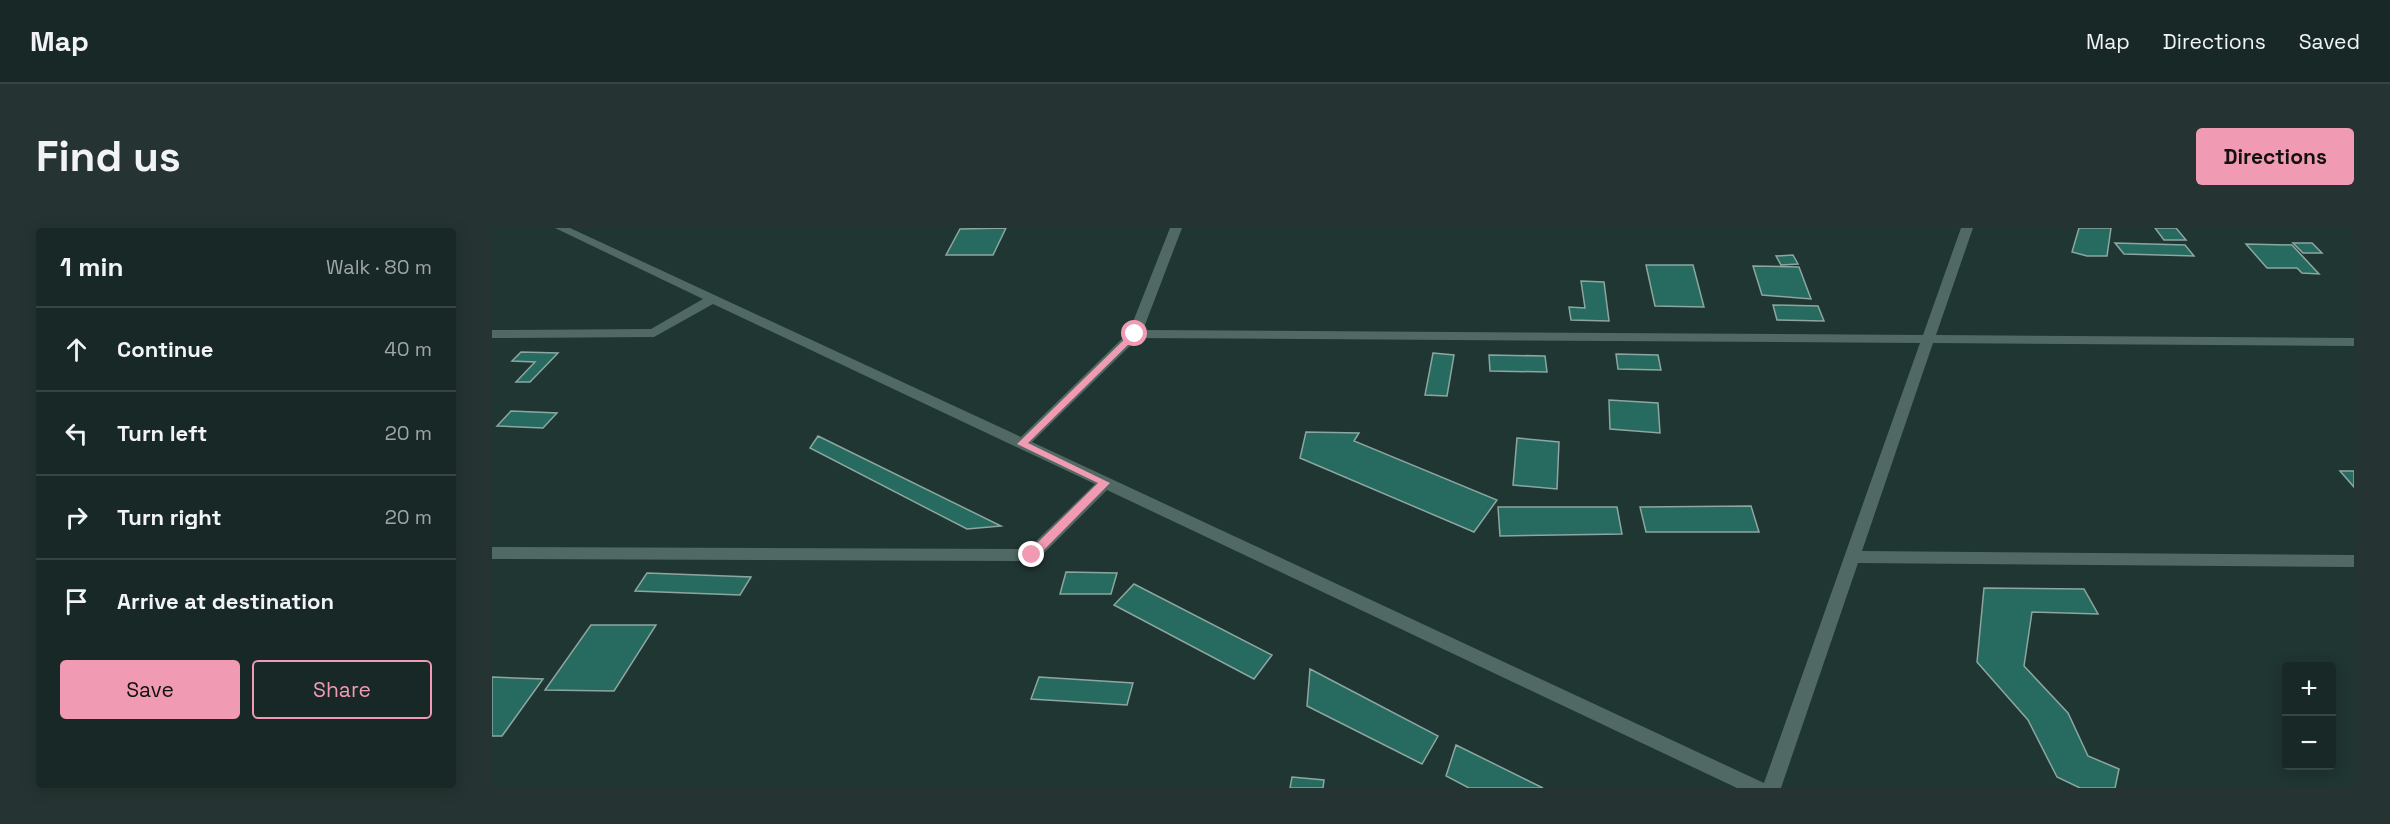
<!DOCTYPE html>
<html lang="en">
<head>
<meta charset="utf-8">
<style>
  body { margin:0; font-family:"Space Grotesk",sans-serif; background:#253432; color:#f1f3f6 }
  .controls { position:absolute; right:18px; bottom:18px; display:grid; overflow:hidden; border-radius:6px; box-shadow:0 3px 15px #0003 }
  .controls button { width:54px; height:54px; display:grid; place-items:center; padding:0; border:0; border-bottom:2px solid #364443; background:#182826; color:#f1f3f6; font:30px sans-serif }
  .stop { position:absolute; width:18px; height:18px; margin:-14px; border:4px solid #f19ab3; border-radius:50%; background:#fff }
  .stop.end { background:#f19ab3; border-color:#fff; box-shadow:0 2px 6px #0008 }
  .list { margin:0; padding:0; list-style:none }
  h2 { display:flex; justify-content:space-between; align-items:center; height:78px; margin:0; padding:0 24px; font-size:26px }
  h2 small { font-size:20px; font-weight:400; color:#9fa6a7 }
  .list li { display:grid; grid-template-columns:39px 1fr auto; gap:18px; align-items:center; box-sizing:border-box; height:84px; padding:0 24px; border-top:2px solid #364443 }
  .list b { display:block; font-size:22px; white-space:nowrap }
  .list em { font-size:20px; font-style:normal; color:#9fa6a7 }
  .actions { display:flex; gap:12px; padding:18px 24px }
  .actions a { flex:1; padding:14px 0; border:2px solid #f19ab3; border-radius:6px; text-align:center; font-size:21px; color:#f19ab3 }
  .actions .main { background:#f19ab3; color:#111 }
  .icon { flex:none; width:33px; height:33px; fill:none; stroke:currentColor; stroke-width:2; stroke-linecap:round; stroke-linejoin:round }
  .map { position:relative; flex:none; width:1862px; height:560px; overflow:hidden; border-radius:6px }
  header { display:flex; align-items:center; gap:36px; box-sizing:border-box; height:84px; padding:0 30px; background:#182826; border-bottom:2px solid #364443 }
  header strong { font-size:28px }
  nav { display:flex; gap:33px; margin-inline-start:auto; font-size:21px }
  .intro { display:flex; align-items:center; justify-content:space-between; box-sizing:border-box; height:144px; padding:0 36px }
  h1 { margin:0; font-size:42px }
  .button { padding:15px 27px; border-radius:6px; background:#f19ab3; color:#111; font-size:21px; font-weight:700 }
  main { display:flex; gap:36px; padding:0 36px }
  aside { flex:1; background:#182826; border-radius:6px; box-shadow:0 3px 15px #0003 }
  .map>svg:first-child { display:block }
  .building { fill:#276a5f; stroke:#8da6a1; stroke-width:1.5 }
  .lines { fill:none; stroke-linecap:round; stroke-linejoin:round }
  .street { fill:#516964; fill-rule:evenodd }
  .route { fill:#f19ab3 }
</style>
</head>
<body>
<header>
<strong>Map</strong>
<nav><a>Map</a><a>Directions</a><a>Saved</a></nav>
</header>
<div class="intro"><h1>Find us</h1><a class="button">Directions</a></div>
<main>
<aside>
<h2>1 min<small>Walk · 80 m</small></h2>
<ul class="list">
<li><svg class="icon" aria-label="ahead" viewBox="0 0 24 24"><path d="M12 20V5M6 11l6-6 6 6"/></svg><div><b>Continue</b></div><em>40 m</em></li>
<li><svg class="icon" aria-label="left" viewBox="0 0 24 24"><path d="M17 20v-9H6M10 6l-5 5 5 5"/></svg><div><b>Turn left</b></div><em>20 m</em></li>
<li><svg class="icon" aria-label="right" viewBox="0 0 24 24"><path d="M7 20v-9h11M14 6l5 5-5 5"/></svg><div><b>Turn right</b></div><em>20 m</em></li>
<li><svg class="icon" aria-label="arrive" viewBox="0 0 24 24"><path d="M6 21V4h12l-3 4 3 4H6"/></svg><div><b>Arrive at destination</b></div></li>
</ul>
<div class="actions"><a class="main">Save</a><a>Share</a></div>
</aside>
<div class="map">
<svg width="1862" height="560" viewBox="0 0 1862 560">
  <rect width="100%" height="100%" fill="#203632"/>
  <path class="building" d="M 514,0 L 501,27 L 454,27 L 468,1 Z
    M 1587,0 L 1619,0 L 1615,28 L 1595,28 L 1580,24 Z
    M 1663,0 L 1684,0 L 1694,12 L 1672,12 Z
    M 1623,15 L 1693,17 L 1702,28 L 1632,26 Z
    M 1801,15 L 1820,15 L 1830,25 L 1811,25 Z
    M 1754,16 L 1800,17 L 1827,46 L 1810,45 L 1805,40 L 1775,40 Z
    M 1301,27 L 1306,36 L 1289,37 L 1284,28 Z
    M 1154,37 L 1201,37 L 1212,79 L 1163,78 Z
    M 1261,38 L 1307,39 L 1319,71 L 1270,67 Z
    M 1089,53 L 1112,54 L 1117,93 L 1079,92 L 1077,79 L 1093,80 Z
    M 1281,77 L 1326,78 L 1332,93 L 1285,92 Z
    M 29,124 L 66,125 L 38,154 L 24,154 L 43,134 L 20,133 Z
    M 941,125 L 962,127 L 955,168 L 933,167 Z
    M 1124,126 L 1166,127 L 1169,142 L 1126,141 Z
    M 997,127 L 1053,128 L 1055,144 L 998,143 Z
    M 1117,172 L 1166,175 L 1168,205 L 1118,201 Z
    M 19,183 L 65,185 L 51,200 L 5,198 Z
    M 814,204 L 867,205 L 862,213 L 1005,272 L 982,304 L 808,230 Z
    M 326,208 L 509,298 L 475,301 L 318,220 Z
    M 1025,210 L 1067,214 L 1065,261 L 1021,257 Z
    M 1848,243 L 1862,243 L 1862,259 Z
    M 1259,278 L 1267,304 L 1154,304 L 1148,279 Z
    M 1006,279 L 1125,279 L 1130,306 L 1008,308 Z
    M 574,344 L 625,345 L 619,366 L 568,366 Z
    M 155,345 L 259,349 L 248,367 L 143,363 Z
    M 642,356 L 780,427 L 762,451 L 622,377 Z
    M 1492,360 L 1592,361 L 1606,386 L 1540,384 L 1532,438 L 1576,485 L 1596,528 L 1627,541 L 1623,560 L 1588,560 L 1565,549 L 1536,492 L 1485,434 Z
    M 99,397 L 164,397 L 122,463 L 53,462 Z
    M 818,441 L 946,508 L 930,536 L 815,478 Z
    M 0,449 L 51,451 L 10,508 L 0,508 Z
    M 547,449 L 641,455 L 635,477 L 539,471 Z
    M 964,517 L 1051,560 L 977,560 L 954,548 Z
    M 800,549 L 832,552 L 831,560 L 798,560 Z"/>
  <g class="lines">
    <path class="street" d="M 63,0 L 78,0 L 529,209 L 637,104 L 678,0 L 690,0 L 651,102 L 1431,107 L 1469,0 L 1481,0 L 1444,107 L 1862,110 L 1862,118 L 1441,115 L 1370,323 L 1862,327 L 1862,339 L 1366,335 L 1289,560 L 1245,560 L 615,262 L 546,331 L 540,333 L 0,331 L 0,319 L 536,321 L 603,256 L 221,76 L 162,109 L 0,110 L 0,102 L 159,101 L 211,71 ZM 646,110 L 1428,115 L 1272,555 L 540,214 Z"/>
  </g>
  <path class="route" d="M 640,104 L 647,106 L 536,215 L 618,255 L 544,330 L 536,330 L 536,324 L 606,255 L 525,216 Z"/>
</svg>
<div class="controls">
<button>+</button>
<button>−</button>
</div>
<div class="stop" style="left:643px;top:106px"></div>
<div class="stop end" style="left:540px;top:327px"></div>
</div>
</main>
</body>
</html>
